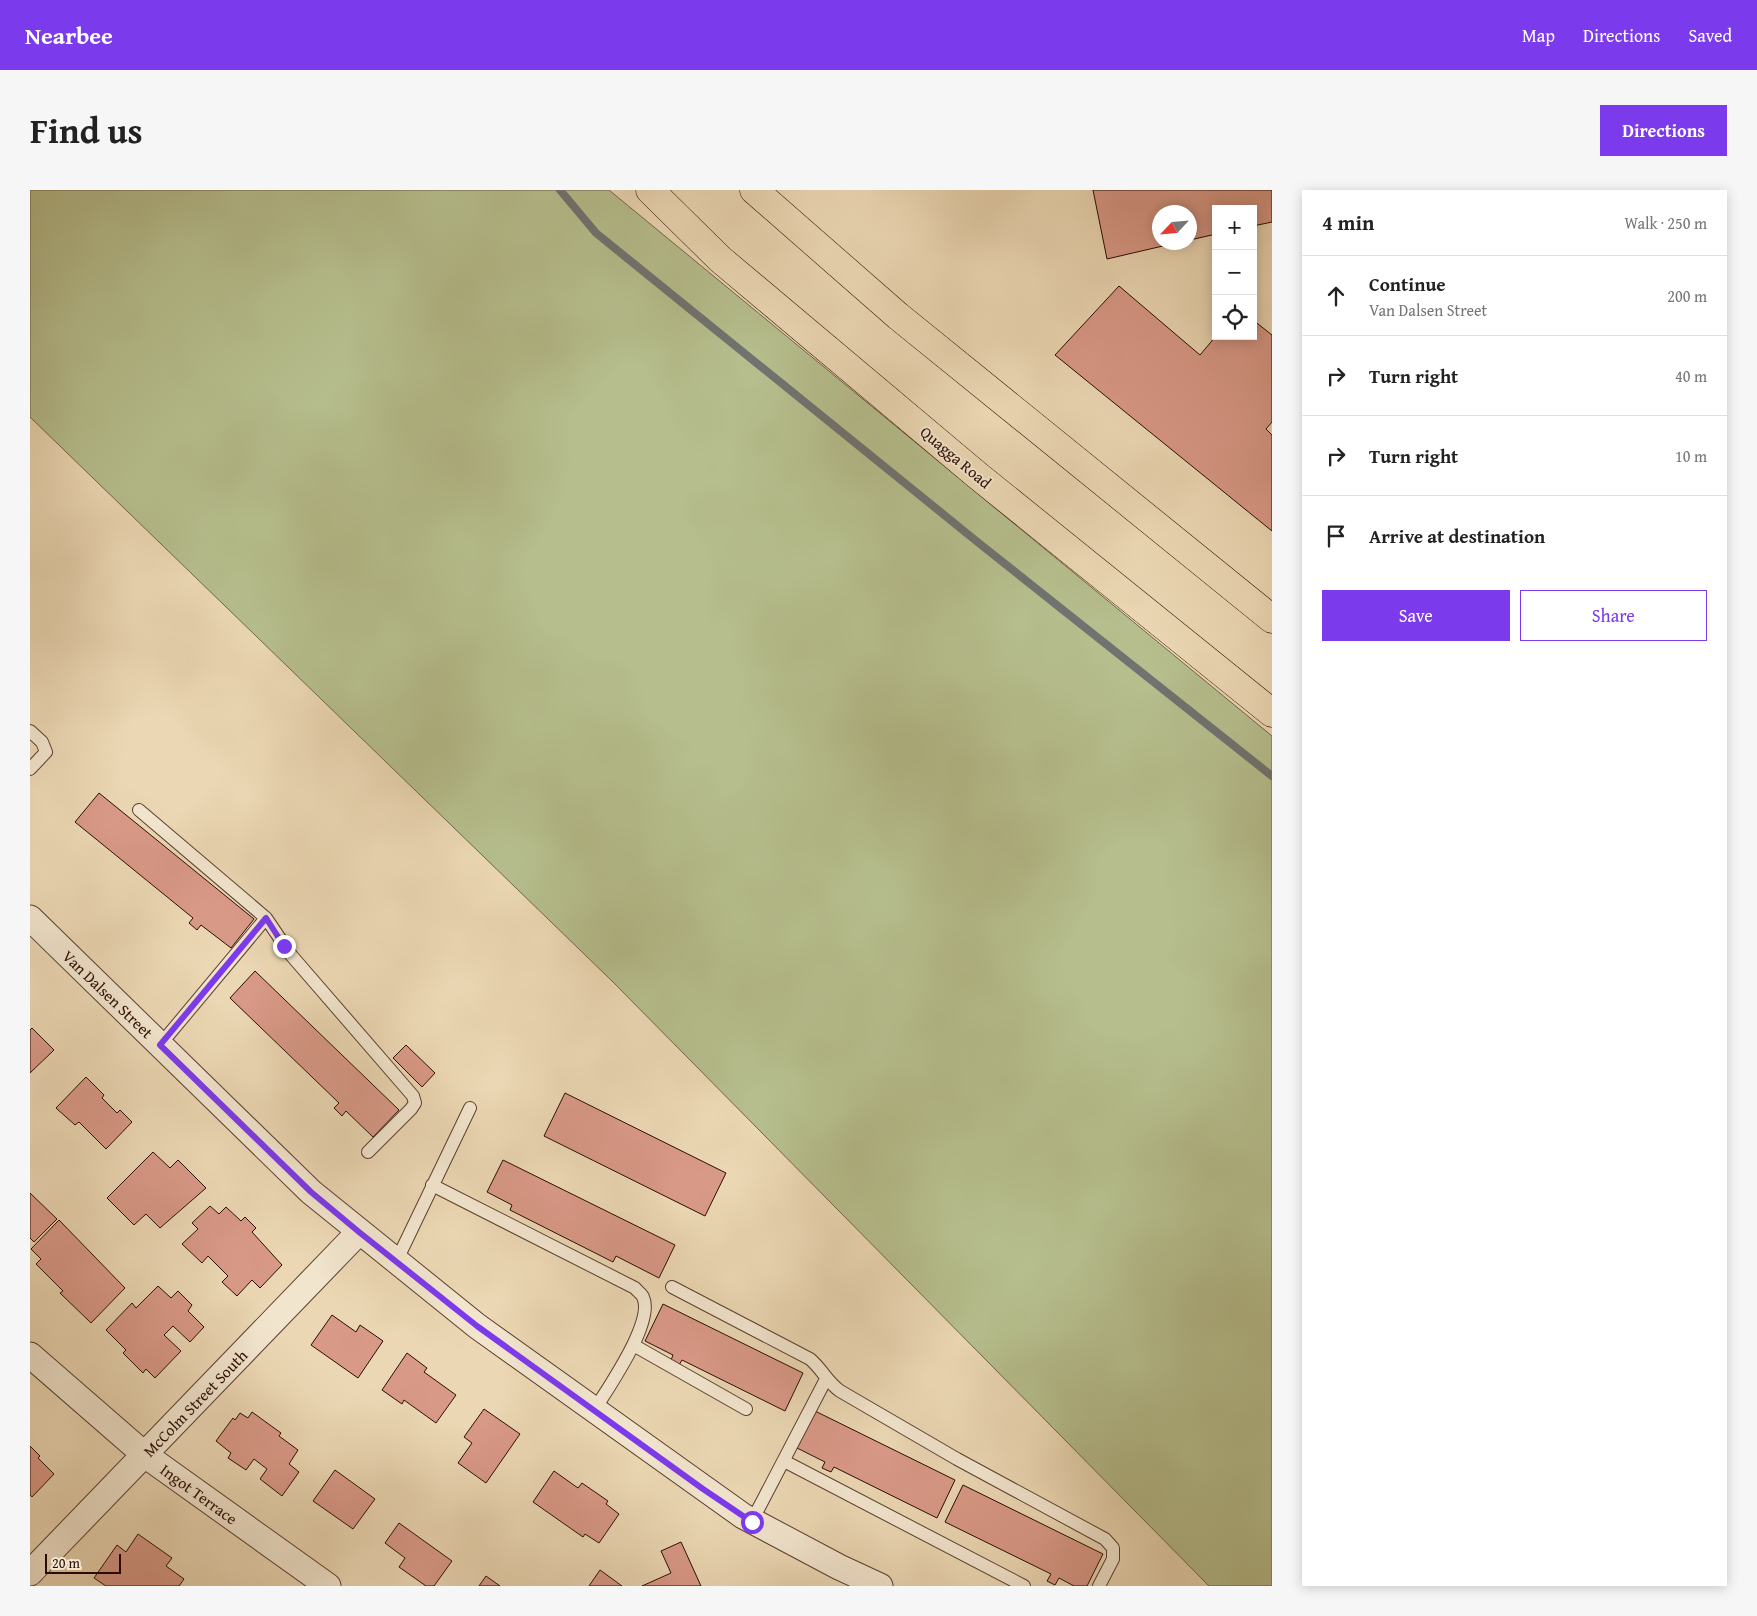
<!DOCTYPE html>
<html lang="en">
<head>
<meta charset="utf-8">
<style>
  body { margin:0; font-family:"Gentium Book Plus",serif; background:#f6f6f6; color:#222 }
  .controls { position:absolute; right:15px; top:15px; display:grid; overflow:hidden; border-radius:0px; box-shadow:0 2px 12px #0003 }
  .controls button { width:45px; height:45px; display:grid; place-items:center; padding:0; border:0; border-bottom:1px solid #e0e0e0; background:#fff; color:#222; font:25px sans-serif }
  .compass { position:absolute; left:1122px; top:15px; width:45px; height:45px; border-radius:50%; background:#fff; box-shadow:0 2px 12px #0003; rotate:244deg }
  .scale { position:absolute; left:15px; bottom:12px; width:76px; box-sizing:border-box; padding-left:5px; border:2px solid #2b0c03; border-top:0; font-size:14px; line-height:18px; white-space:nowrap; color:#2b0c03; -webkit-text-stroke:4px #f2e5ce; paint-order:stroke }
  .stop { position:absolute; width:15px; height:15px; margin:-11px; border:4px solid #7c3aed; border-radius:50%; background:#fff }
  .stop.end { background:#7c3aed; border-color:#fff; box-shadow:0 1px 5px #0008 }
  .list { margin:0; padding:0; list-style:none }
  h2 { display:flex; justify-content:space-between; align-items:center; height:65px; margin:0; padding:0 20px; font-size:21px }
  h2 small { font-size:16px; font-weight:400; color:#767676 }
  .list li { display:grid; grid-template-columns:32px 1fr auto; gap:15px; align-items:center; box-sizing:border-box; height:80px; padding:0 20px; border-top:1px solid #e0e0e0 }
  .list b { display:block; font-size:19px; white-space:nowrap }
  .list p { margin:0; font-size:16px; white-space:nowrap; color:#767676 }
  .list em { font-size:16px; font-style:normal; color:#767676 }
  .actions { display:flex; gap:10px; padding:15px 20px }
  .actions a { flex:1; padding:11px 0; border:1px solid #7c3aed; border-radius:0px; text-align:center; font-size:18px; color:#7c3aed }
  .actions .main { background:#7c3aed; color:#fff }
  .icon { flex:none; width:28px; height:28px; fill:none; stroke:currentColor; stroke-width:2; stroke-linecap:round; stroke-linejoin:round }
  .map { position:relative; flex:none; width:1242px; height:1396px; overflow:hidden; border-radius:0px }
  header { display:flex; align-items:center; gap:30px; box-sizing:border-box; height:70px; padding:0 25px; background:#7c3aed; color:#fff }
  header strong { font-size:24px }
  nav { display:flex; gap:28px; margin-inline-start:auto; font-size:18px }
  .intro { display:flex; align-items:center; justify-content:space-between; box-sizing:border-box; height:120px; padding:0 30px }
  h1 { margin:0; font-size:35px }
  .button { padding:12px 22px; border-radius:0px; background:#7c3aed; color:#fff; font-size:18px; font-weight:700 }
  main { display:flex; gap:30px; padding:0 30px }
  aside { flex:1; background:#fff; border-radius:0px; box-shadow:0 2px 12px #0003 }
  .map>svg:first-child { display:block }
  .green { fill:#b6be8d; stroke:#706548 }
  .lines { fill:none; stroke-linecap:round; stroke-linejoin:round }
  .stream { stroke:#707370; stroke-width:8 }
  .building { fill:#d99987; stroke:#2b0c03 }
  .lane-casing { stroke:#5b3f2f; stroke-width:14 }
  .street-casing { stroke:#5b3f2f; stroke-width:27 }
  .primary-casing { stroke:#2b0c03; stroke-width:29 }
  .lane { stroke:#f2e5ce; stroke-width:12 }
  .street { stroke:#f2e5ce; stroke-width:25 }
  .primary { stroke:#ebd7b3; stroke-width:28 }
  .route { stroke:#7c3aed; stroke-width:6 }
  .labels { text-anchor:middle; stroke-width:4; stroke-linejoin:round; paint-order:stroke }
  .street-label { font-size:16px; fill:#2b0c03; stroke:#f2e5ce }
</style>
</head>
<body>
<header>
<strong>Nearbee</strong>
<nav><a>Map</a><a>Directions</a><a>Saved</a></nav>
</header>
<div class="intro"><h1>Find us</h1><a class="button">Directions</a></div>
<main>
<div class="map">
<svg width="1242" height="1396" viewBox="0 0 1242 1396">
  <rect width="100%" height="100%" fill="#ebd7b3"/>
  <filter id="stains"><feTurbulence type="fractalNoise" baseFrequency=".004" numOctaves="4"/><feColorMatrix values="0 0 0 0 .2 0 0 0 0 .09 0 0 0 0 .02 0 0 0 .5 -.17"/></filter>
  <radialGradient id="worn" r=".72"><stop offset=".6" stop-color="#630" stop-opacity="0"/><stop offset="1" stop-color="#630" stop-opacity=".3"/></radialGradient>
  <path class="green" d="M 0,0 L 579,0 L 1242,546 L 1242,1396 L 1179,1396 L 583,792 L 0,227 Z"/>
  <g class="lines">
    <path class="stream" d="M 530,0 L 566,43 L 950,354 L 1242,586"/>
  </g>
  <path class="building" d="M 1063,0 L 1242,0 L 1242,32 L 1223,36 L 1223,19 L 1186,19 L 1186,44 L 1160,50 L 1160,22 L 1130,22 L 1130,52 L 1150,52 L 1077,69 Z
    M 1089,96 L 1170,165 L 1186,146 L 1223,146 L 1223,130 L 1242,145 L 1242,232 L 1236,239 L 1242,245 L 1242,341 L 1025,165 Z
    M 69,603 L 224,729 L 201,758 L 171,735 L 167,740 L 159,733 L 163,728 L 45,632 Z
    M 225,781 L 369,920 L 343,947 L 316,921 L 312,926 L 304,918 L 309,913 L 200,808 Z
    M 2,838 L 24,860 L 0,883 L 0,840 Z
    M 376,855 L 405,883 L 392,897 L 363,868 Z
    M 56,887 L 74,905 L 72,908 L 87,923 L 90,920 L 102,932 L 76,959 L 49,932 L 45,935 L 26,918 Z
    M 535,903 L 696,983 L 675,1026 L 514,946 Z
    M 123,962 L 140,978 L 148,970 L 176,998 L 130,1038 L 116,1024 L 104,1035 L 77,1008 Z
    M 473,970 L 645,1055 L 629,1088 L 586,1066 L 583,1072 L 480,1020 L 482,1015 L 457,1002 Z
    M 0,1003 L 27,1029 L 4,1052 L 0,1048 Z
    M 180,1016 L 189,1024 L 196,1017 L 211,1031 L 215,1027 L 226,1038 L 222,1042 L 252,1075 L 230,1098 L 222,1090 L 207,1106 L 192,1092 L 198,1086 L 178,1066 L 172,1073 L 152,1054 L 168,1039 L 162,1033 Z
    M 29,1030 L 95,1098 L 61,1133 L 30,1103 L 33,1101 L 6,1074 L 11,1069 L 1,1059 Z
    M 128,1096 L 141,1108 L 148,1101 L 162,1115 L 158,1121 L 174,1137 L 160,1152 L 143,1136 L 134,1145 L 151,1161 L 125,1188 L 116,1179 L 113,1183 L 93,1163 L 96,1160 L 76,1140 L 102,1113 L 106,1118 Z
    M 633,1114 L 773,1183 L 755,1221 L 652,1170 L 649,1175 L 641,1170 L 643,1165 L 615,1151 Z
    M 302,1125 L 326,1142 L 330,1135 L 353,1151 L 328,1188 L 281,1155 Z
    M 377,1163 L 397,1178 L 394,1182 L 426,1205 L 406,1233 L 374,1210 L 372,1214 L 352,1200 Z
    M 454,1219 L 490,1244 L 456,1293 L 428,1273 L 442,1253 L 434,1247 Z
    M 785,1221 L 925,1290 L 907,1328 L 804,1277 L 801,1282 L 792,1278 L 795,1272 L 767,1258 Z
    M 222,1222 L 251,1243 L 249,1246 L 268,1260 L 259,1274 L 269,1282 L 252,1306 L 230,1289 L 237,1279 L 224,1269 L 216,1280 L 198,1268 L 201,1263 L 186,1251 L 203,1228 L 205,1230 L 210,1223 L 218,1228 Z
    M 0,1256 L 10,1266 L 8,1268 L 24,1284 L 2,1307 L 0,1305 Z
    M 305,1280 L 345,1309 L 323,1339 L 283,1311 Z
    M 524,1281 L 548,1298 L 552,1293 L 578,1311 L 576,1314 L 589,1324 L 569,1353 L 555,1344 L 553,1347 L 503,1312 Z
    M 933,1295 L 1073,1364 L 1057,1396 L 1044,1396 L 1029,1388 L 1025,1395 L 1017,1391 L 1021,1384 L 915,1332 Z
    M 369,1333 L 422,1371 L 404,1396 L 396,1396 L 369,1377 L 375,1368 L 355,1353 Z
    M 108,1344 L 142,1368 L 136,1376 L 154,1389 L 149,1396 L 76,1396 L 64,1388 L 87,1355 L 96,1362 Z
    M 651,1352 L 671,1396 L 612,1396 L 641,1383 L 631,1361 Z
    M 570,1380 L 592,1396 L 559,1396 Z
    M 456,1386 L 470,1396 L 449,1396 Z"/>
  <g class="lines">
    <g class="lane-casing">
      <path id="lane" d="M 0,541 L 12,552 L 16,562 L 0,579
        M 109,620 L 236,728 L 130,855
        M 236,728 L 261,765 L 383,906 L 385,913 L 381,919 L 338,962
        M 402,995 L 605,1098 C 607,1101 612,1104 613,1107 C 625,1132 577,1199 564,1221
        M 366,1072 L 440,918
        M 642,1097 L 780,1169 C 792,1179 797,1192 810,1201 L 927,1269 L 1075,1349 L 1083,1358 L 1083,1369 L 1069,1396
        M 605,1156 L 716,1219
        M 754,1271 L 994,1396
        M 722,1331 L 796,1189"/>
    </g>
    <g class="street-casing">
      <path id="street" d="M 0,728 L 281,1002 L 447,1136 L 713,1326 L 809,1377 L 850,1396
        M 0,1165 L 115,1265 L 298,1396
        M 0,1383 L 329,1042"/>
    </g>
    <g class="primary-casing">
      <path id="primary" d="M 620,0 L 690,69 L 947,285 L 1242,523
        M 724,0 L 868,126 L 1242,429"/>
    </g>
    <use href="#lane" class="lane"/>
    <use href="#street" class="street"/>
    <use href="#primary" class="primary"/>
  </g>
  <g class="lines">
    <path class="route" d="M 254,756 L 236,728 L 130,855 L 281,1002 L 329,1042 L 447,1136 L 673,1299 L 722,1332"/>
  </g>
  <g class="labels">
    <g class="street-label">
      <text transform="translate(926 267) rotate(40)" y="6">Quagga Road</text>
      <text transform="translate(78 804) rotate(44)" y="6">Van Dalsen Street</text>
      <text transform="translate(165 1213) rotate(-46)" y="6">McColm Street South</text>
      <text transform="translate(169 1304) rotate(36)" y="6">Ingot Terrace</text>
    </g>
  </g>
  <rect width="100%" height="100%" filter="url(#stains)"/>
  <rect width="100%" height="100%" fill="url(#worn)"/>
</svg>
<div class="controls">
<button>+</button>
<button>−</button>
<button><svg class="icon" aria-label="locate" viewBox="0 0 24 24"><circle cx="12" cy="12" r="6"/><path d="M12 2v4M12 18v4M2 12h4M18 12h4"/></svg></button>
</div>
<svg class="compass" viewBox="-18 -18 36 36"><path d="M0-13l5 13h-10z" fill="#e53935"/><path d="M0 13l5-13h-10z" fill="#767676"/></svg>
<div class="scale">20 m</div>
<div class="stop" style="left:722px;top:1332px"></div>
<div class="stop end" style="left:254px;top:756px"></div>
</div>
<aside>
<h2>4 min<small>Walk · 250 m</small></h2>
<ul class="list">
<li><svg class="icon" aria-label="ahead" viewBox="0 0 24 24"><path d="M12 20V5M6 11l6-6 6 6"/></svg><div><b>Continue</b><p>Van Dalsen Street</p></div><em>200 m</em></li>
<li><svg class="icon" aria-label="right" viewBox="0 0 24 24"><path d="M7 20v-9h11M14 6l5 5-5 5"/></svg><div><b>Turn right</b></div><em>40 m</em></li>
<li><svg class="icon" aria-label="right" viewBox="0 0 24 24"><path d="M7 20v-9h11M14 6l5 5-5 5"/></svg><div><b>Turn right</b></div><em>10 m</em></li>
<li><svg class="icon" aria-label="arrive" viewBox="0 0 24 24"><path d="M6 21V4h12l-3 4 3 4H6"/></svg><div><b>Arrive at destination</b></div></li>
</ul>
<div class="actions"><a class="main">Save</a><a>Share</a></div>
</aside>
</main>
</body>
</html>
